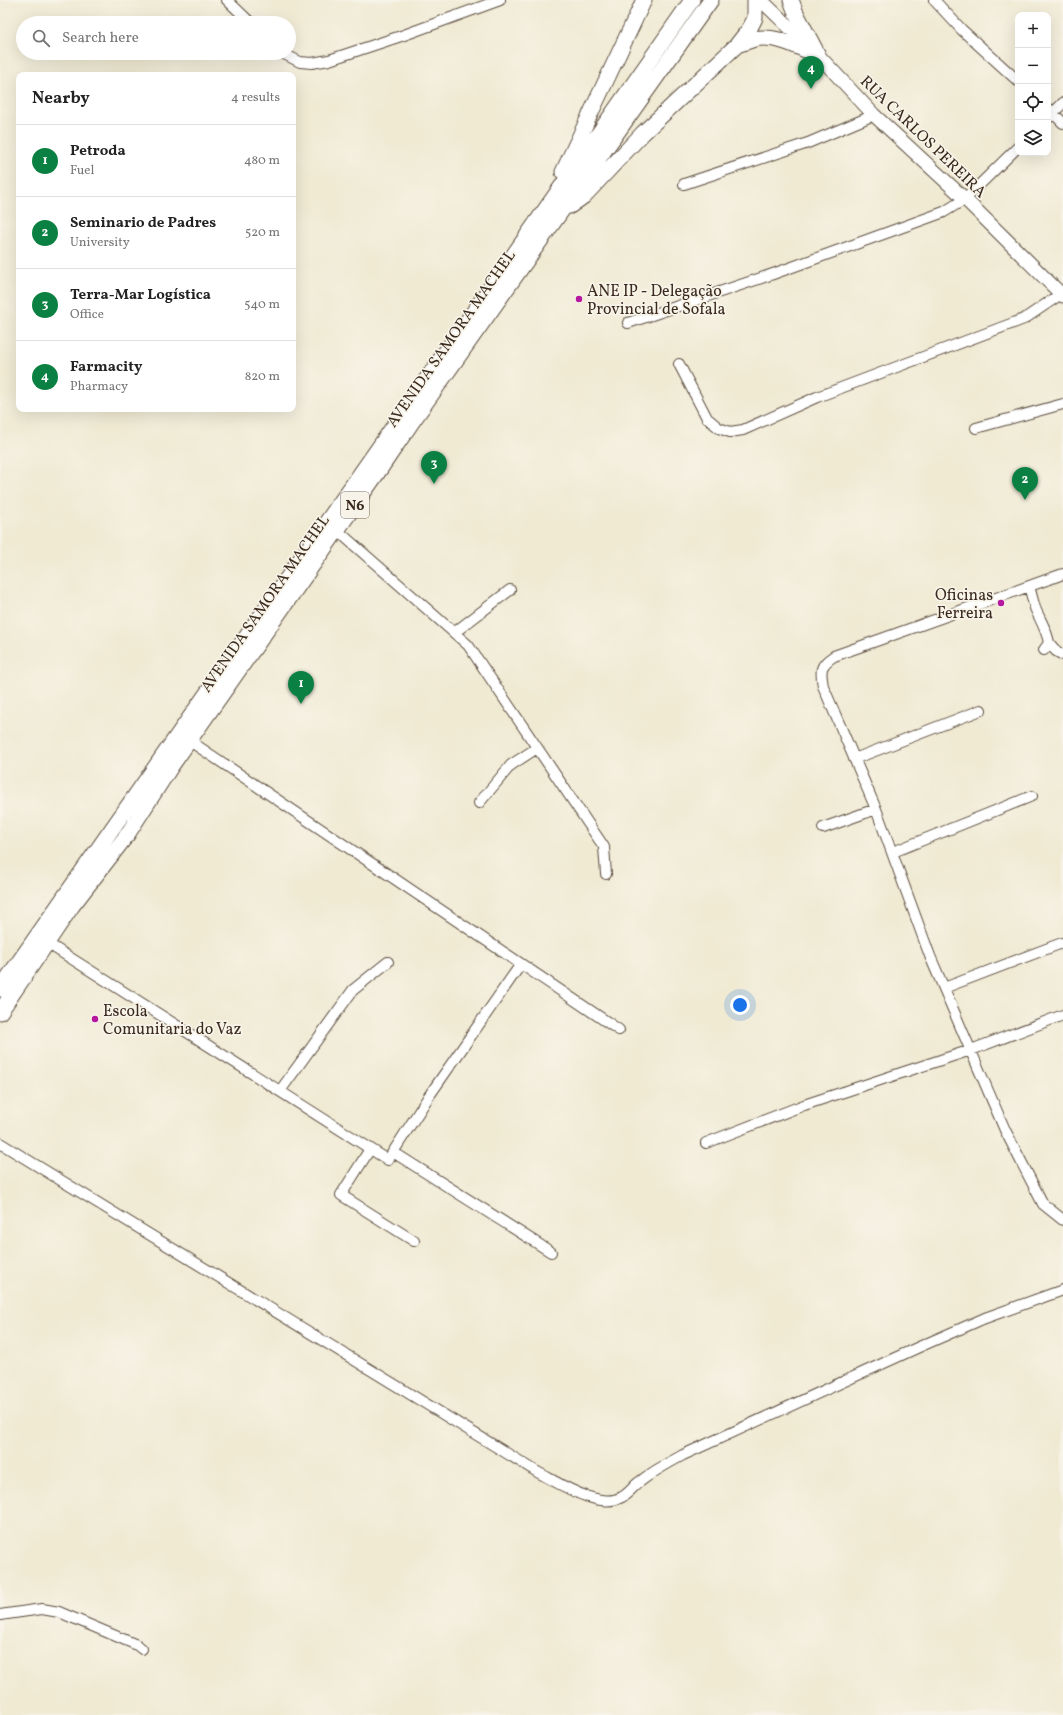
<!DOCTYPE html>
<html lang="en">
<head>
<meta charset="utf-8">
<style>
  body { margin:0; font-family:Vollkorn,serif; background:#f2f2f2; color:#222 }
  .controls { position:absolute; right:12px; top:12px; display:grid; overflow:hidden; border-radius:8px; box-shadow:0 4px 16px #0002 }
  .controls button { width:36px; height:36px; display:grid; place-items:center; padding:0; border:0; border-bottom:1px solid #e0e0e0; background:#fff; color:#222; font:20px sans-serif }
  .you { position:absolute; left:740px; top:1005px; width:14px; height:14px; margin:-10px; border:3px solid #fff; border-radius:50%; background:#1a73e8; box-shadow:0 0 0 6px #1a73e833 }
  .badge { display:grid; place-items:center; width:26px; height:26px; border-radius:50%; background:#0b8043; color:#fff; font-size:13px; font-weight:700 }
  .pin { position:absolute; translate:-50% -33px; filter:drop-shadow(0 1px 2px #0008) }
  .pin::after { content:''; position:absolute; top:21px; width:14px; height:12px; background:inherit; clip-path:polygon(0 0,100% 0,50% 100%) }
  .list { margin:0; padding:0; list-style:none }
  h2 { display:flex; justify-content:space-between; align-items:center; height:52px; margin:0; padding:0 16px; font-size:17px }
  h2 small { font-size:13px; font-weight:400; color:#767676 }
  .list li { display:grid; grid-template-columns:26px 1fr auto; gap:12px; align-items:center; box-sizing:border-box; height:72px; padding:0 16px; border-top:1px solid #e0e0e0 }
  .list b { display:block; font-size:15px; white-space:nowrap }
  .list p { margin:0; font-size:13px; white-space:nowrap; color:#767676 }
  .list em { font-size:13px; font-style:normal; color:#767676 }
  .icon { flex:none; width:22px; height:22px; fill:none; stroke:currentColor; stroke-width:2; stroke-linecap:round; stroke-linejoin:round }
  .map { position:relative; flex:none; width:1063px; height:1715px; overflow:hidden }
  .search { position:absolute; background:#fff; box-shadow:0 4px 16px #0002; left:16px; top:16px; width:280px; height:44px; display:flex; align-items:center; gap:10px; box-sizing:border-box; padding:0 14px; border-radius:22px; color:#767676; font-size:15px }
  .panel { position:absolute; background:#fff; box-shadow:0 4px 16px #0002; left:16px; top:72px; width:280px; height:340px; border-radius:8px }
  .map>svg:first-child { display:block }
  .lines { fill:none; stroke-linecap:round; stroke-linejoin:round }
  .minor-casing { stroke:#564739; stroke-width:12 }
  .major-casing { stroke:#564739; stroke-width:15 }
  .highway-casing { stroke:#564739; stroke-width:17 }
  .minor { stroke:#fff; stroke-width:10 }
  .major { stroke:#fff; stroke-width:13 }
  .highway { stroke:#fff; stroke-width:15 }
  .poi-dot { fill:#b5179e; stroke:#f7f3e8; stroke-width:1.5 }
  .labels { text-anchor:middle; stroke-width:3.5; stroke-linejoin:round; paint-order:stroke }
  .shield { fill:#f7f3e8; stroke:#73665b; stroke-width:1 }
  .shield-label { font-size:15px; font-weight:bold; fill:#3b2a1e }
  .street-label { font-size:16px; fill:#3b2a1e; stroke:#f7f3e8 }
  .poi-label { font-size:16px; fill:#3b2a1e; stroke:#f7f3e8; text-anchor:start }
</style>
</head>
<body>
<div class="map">
<svg width="1063" height="1715" viewBox="0 0 1063 1715">
  <rect width="100%" height="100%" fill="#f7f3e8"/>
  <filter id="ink" filterUnits="userSpaceOnUse"><feTurbulence type="fractalNoise" baseFrequency=".025" numOctaves="2"/><feDisplacementMap in="SourceGraphic" scale="8" xChannelSelector="R" yChannelSelector="G"/><feConvolveMatrix kernelMatrix="1 2 1 2 8 2 1 2 1" color-interpolation-filters="sRGB"/></filter>
  <filter id="wash" filterUnits="userSpaceOnUse"><feTurbulence type="fractalNoise" baseFrequency=".012" numOctaves="4" result="noise"/><feDisplacementMap in="SourceGraphic" scale="16" xChannelSelector="R" yChannelSelector="G"/><feGaussianBlur stdDeviation="0.9" result="paint"/><feColorMatrix in="noise" values="0 0 0 0 0 0 0 0 0 0 0 0 0 0 0 0 0 1.4 0 .05"/><feComposite in="paint" operator="in"/></filter>
  <g filter="url(#wash)">
    <rect width="100%" height="100%" fill="#f0ead3"/>
  </g>
  <g filter="url(#ink)">
    <g class="lines">
      <g class="minor-casing">
        <path id="minor" d="M 227,0 L 251,23
          M 934,0 L 962,30 L 1018,81
          M 282,53 L 300,62 L 312,63 L 329,60 L 404,35 L 500,0
          M 1048,108 L 1063,123
          M 1048,118 L 1063,103
          M 684,184 L 808,143 L 874,115
          M 628,323 L 773,274 L 944,212 L 965,199 L 1018,147
          M 679,364 L 707,418 L 719,428 L 730,432 L 743,430 L 817,397 L 1024,319 L 1061,294
          M 976,428 L 1063,404
          M 337,530 L 468,645 L 604,847 L 606,874
          M 1063,574 L 834,656 C 820,665 820,670 823,686 L 876,809 L 930,956 L 1005,1130 L 1043,1204 L 1063,1220
          M 1029,586 C 1031,593 1033,601 1035,608 C 1040,620 1047,630 1049,643 L 1044,650
          M 455,632 L 510,590
          M 1049,643 L 1056,651 L 1063,655
          M 190,741 L 619,1030
          M 854,759 L 981,710
          M 479,803 L 511,765 L 537,748
          M 823,828 L 876,809
          M 893,852 L 1032,796
          M 47,943 L 388,1160 L 429,1096 L 521,964
          M 944,988 L 1062,943
          M 280,1091 L 353,990 L 388,962
          M 0,1143 L 539,1473 C 559,1483 599,1510 622,1497 C 628,1494 633,1487 638,1483 C 652,1472 668,1463 683,1455 L 919,1347 L 985,1318 L 1063,1290
          M 706,1143 L 804,1105 L 971,1050 L 1063,1015
          M 370,1149 L 341,1195 L 414,1241
          M 393,1152 L 551,1252
          M 0,1615 L 42,1609 L 59,1612 L 137,1645 L 142,1649"/>
      </g>
      <g class="major-casing">
        <path id="major" d="M 761,0 L 818,55 L 874,115 L 965,199 L 1063,296"/>
      </g>
      <g class="highway-casing">
        <path id="highway" d="M 791,0 L 796,13 L 818,55
          M 737,45 C 743,43 749,41 755,39 C 776,34 798,48 818,55
          M 563,172 L 644,0
          M 570,206 L 584,196 L 643,133 L 736,46 L 750,28 L 755,18 L 755,0
          M 0,989 L 692,0
          M 0,1012 L 72,906 L 127,835 L 172,765 L 378,472 L 414,419 L 711,0"/>
      </g>
      <use href="#minor" class="minor"/>
      <use href="#major" class="major"/>
      <use href="#highway" class="highway"/>
    </g>
  </g>
  <g class="poi-dot">
    <circle cx="579" cy="299" r="4"/>
    <circle cx="1001" cy="603" r="4"/>
    <circle cx="95" cy="1019" r="4"/>
  </g>
  <g class="labels">
    <rect class="shield" x="341" y="492" width="28" height="26" rx="3"/>
    <g class="shield-label">
      <text x="355" y="510">N6</text>
    </g>
    <g class="street-label">
      <text transform="translate(924 136) rotate(44)" y="6">RUA CARLOS PEREIRA</text>
      <text transform="translate(450 338) rotate(-55)" y="6">AVENIDA SAMORA MACHEL</text>
      <text transform="translate(264 603) rotate(-55)" y="6">AVENIDA SAMORA MACHEL</text>
    </g>
    <g class="poi-label">
      <text x="587" y="296">ANE IP - Delegação<tspan x="587" dy="18">Provincial de Sofala</tspan></text>
      <text x="993" y="600" text-anchor="end">Oficinas<tspan x="993" dy="18">Ferreira</tspan></text>
      <text x="103" y="1016">Escola<tspan x="103" dy="18">Comunitaria do Vaz</tspan></text>
    </g>
  </g>
</svg>
<div class="controls">
<button>+</button>
<button>−</button>
<button><svg class="icon" aria-label="locate" viewBox="0 0 24 24"><circle cx="12" cy="12" r="6"/><path d="M12 2v4M12 18v4M2 12h4M18 12h4"/></svg></button>
<button><svg class="icon" aria-label="layers" viewBox="0 0 24 24"><path d="M12 4l9 5-9 5-9-5zM3 14l9 5 9-5"/></svg></button>
</div>
<div class="you"></div>
<div class="pin badge" style="left:301px;top:704px">1</div>
<div class="pin badge" style="left:1025px;top:500px">2</div>
<div class="pin badge" style="left:434px;top:484px">3</div>
<div class="pin badge" style="left:811px;top:89px">4</div>
<div class="search"><svg class="icon" aria-label="search" viewBox="0 0 24 24"><circle cx="10" cy="10" r="6"/><path d="M15 15l6 6"/></svg>Search here</div>
<section class="panel">
<h2>Nearby<small>4 results</small></h2>
<ul class="list">
<li><span class="badge">1</span><div><b>Petroda</b><p>Fuel</p></div><em>480 m</em></li>
<li><span class="badge">2</span><div><b>Seminario de Padres</b><p>University</p></div><em>520 m</em></li>
<li><span class="badge">3</span><div><b>Terra-Mar Logística</b><p>Office</p></div><em>540 m</em></li>
<li><span class="badge">4</span><div><b>Farmacity</b><p>Pharmacy</p></div><em>820 m</em></li>
</ul>
</section>
</div>
</body>
</html>
